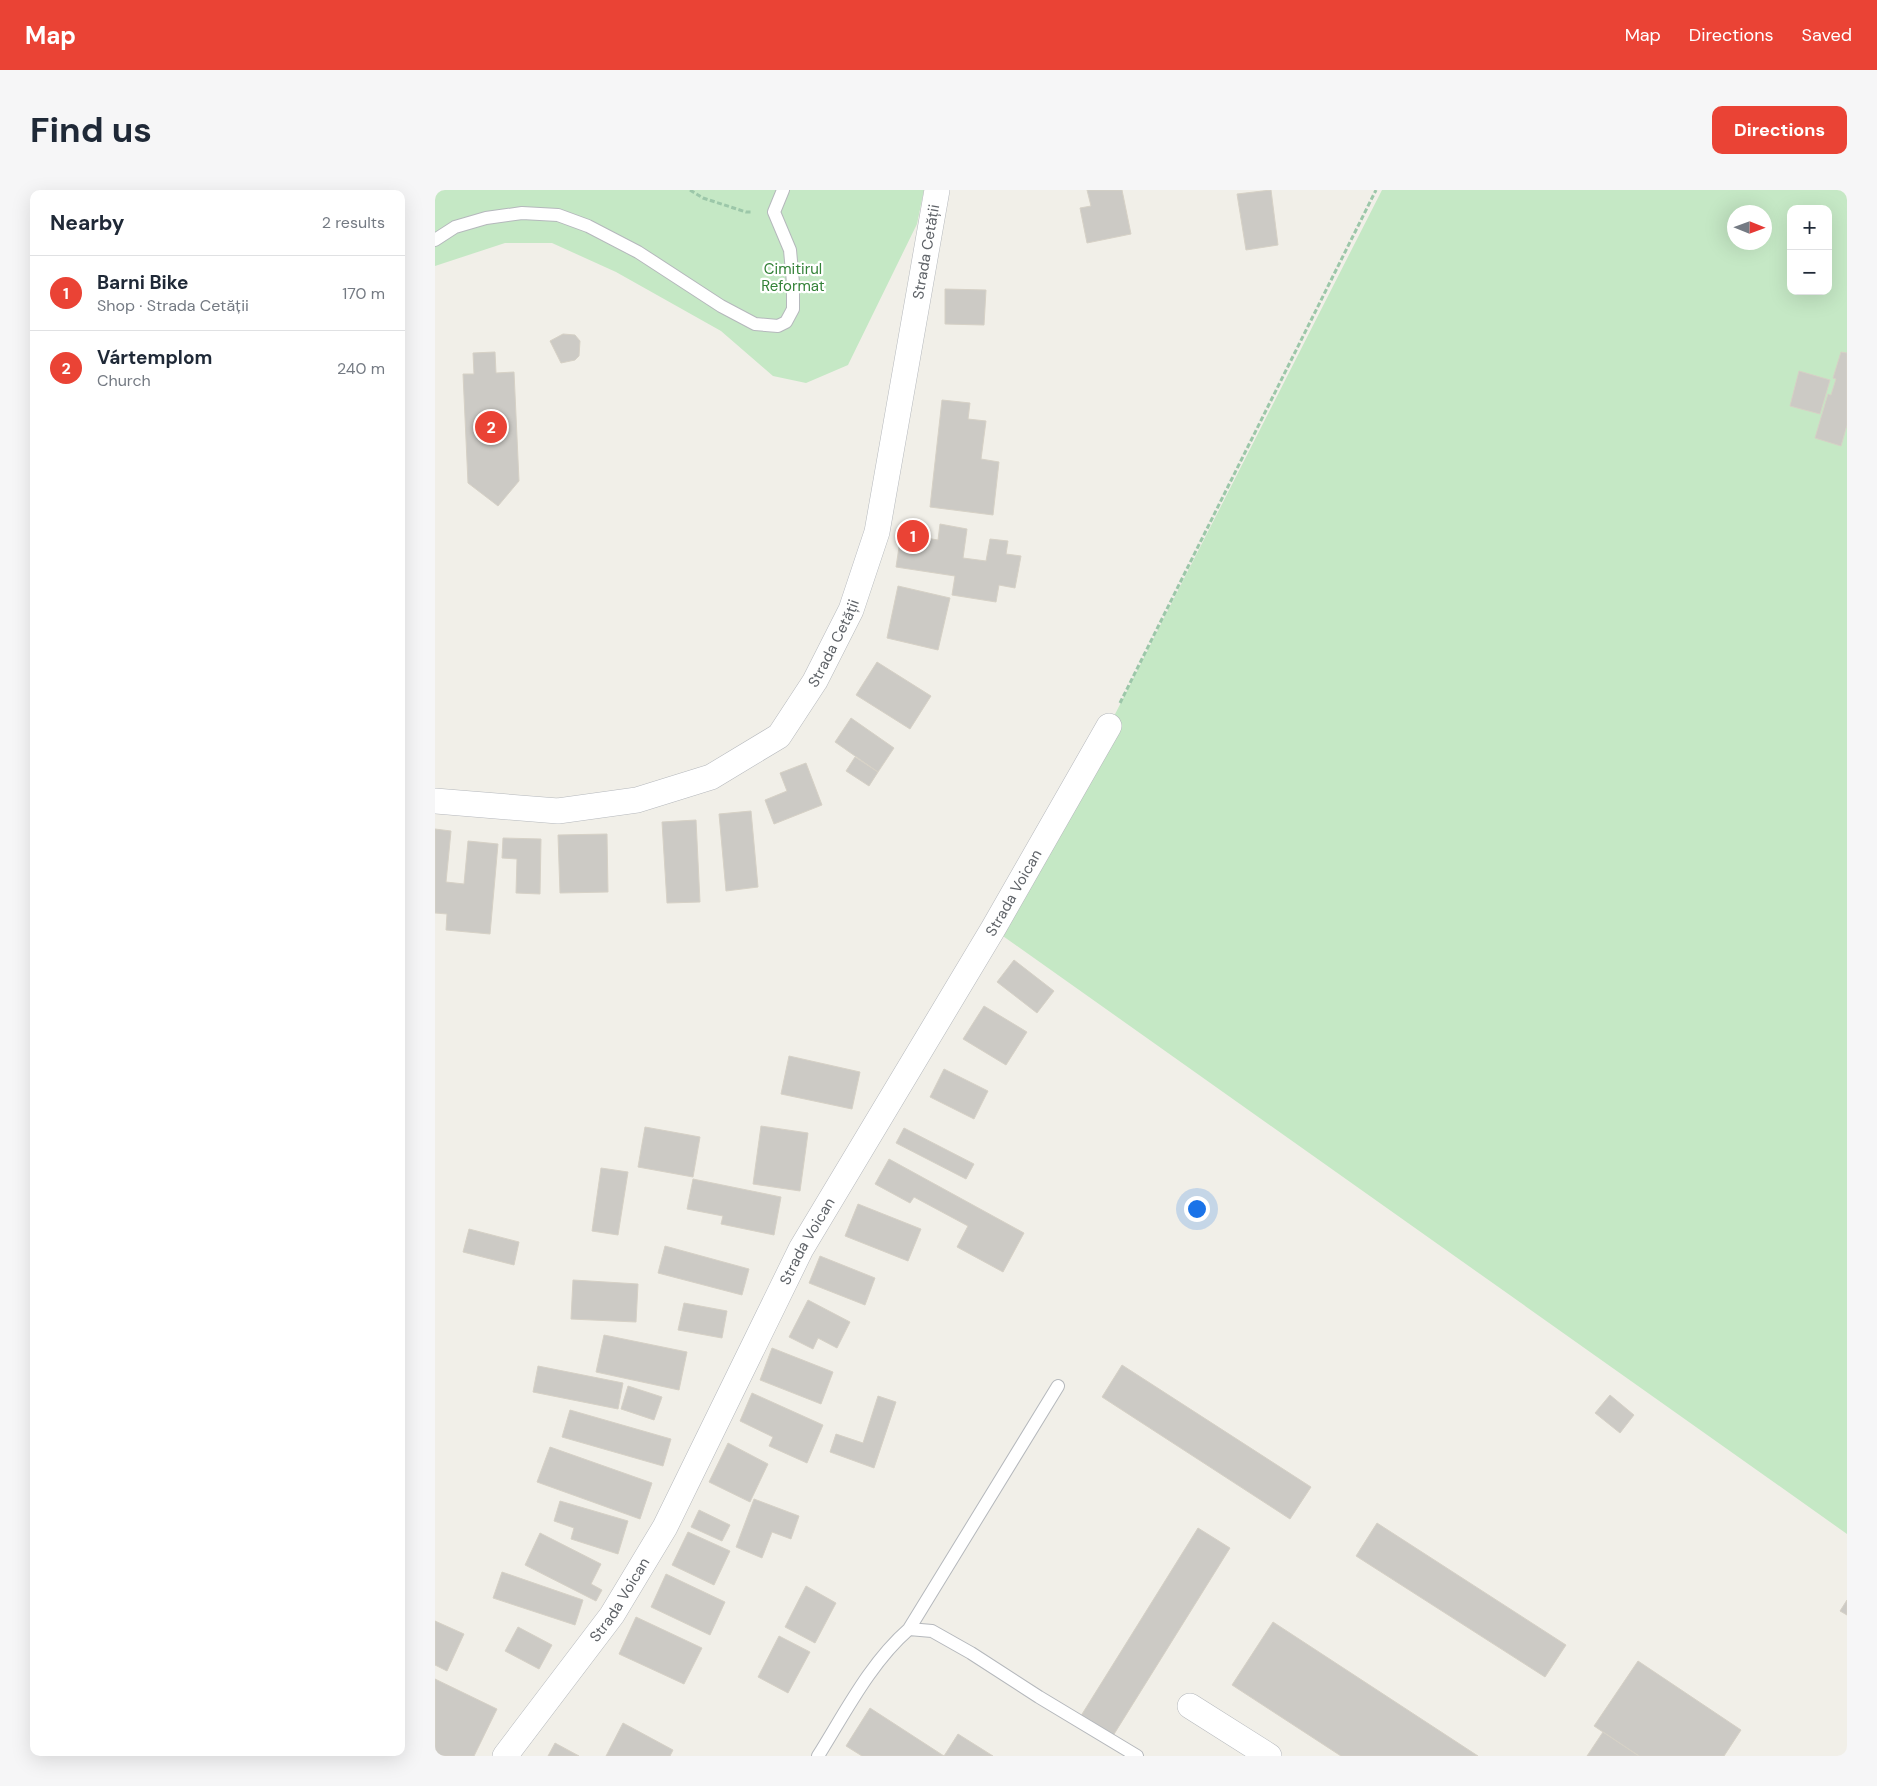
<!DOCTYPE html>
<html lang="en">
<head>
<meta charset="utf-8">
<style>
  body { margin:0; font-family:"DM Sans",sans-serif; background:#f6f6f7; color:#1f2937 }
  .controls { position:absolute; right:15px; top:15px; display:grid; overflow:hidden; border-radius:10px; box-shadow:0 5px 20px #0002 }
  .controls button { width:45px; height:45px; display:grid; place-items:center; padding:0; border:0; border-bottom:1px solid #e0e1e3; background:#fff; color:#1f2937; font:25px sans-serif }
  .compass { position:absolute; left:1292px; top:15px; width:45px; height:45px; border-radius:50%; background:#fff; box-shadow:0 5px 20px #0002; rotate:91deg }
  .you { position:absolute; left:761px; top:1018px; width:18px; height:18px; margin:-12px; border:4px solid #fff; border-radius:50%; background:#1a73e8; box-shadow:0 0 0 8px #1a73e833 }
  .badge { display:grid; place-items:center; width:32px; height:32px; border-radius:50%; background:#ea4335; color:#fff; font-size:16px; font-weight:700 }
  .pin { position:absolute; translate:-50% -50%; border:2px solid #fff; box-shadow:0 1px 5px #0006 }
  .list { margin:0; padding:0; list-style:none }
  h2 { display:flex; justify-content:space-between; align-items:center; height:65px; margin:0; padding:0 20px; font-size:21px }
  h2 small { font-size:16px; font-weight:400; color:#747a83 }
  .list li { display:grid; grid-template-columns:32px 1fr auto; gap:15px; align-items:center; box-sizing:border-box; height:75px; padding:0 20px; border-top:1px solid #e0e1e3 }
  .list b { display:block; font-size:19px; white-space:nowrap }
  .list p { margin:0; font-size:16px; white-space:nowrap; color:#747a83 }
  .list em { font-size:16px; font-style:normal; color:#747a83 }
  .map { position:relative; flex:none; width:1412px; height:1566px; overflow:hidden; border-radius:10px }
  header { display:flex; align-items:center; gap:30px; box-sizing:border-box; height:70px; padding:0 25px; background:#ea4335; color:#fff }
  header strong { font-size:24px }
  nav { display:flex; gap:28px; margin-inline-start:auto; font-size:18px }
  .intro { display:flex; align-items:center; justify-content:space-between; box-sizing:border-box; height:120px; padding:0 30px }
  h1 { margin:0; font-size:35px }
  .button { padding:12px 22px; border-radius:10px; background:#ea4335; color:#fff; font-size:18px; font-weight:700 }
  main { display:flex; gap:30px; padding:0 30px }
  aside { flex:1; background:#fff; border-radius:10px; box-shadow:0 5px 20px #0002 }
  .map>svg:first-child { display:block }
  .green { fill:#c5e8c5; fill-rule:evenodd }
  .building { fill:#cccac5; stroke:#d6d1c6 }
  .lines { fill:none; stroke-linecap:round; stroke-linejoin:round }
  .lane-casing { stroke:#b5b8bc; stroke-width:14 }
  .street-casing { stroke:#b5b8bc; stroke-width:26 }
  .path { stroke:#9cc7a9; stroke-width:3; stroke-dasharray:5 2.5; stroke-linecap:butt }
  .lane { stroke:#fff; stroke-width:12 }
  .street { stroke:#fff; stroke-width:25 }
  .labels { text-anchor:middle; stroke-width:4.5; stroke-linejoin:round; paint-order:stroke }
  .street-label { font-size:15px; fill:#5f6368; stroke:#fff }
  .park-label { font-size:15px; fill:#348238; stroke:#fff }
</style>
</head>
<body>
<header>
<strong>Map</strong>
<nav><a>Map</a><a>Directions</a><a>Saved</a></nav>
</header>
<div class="intro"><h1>Find us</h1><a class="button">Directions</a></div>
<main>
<aside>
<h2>Nearby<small>2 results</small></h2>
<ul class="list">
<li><span class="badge">1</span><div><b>Barni Bike</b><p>Shop · Strada Cetății</p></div><em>170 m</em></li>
<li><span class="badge">2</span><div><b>Vártemplom</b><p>Church</p></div><em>240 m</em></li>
</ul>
</aside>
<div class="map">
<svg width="1412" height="1566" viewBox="0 0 1412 1566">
  <rect width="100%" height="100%" fill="#f1efe8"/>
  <path class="green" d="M 0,0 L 489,0 L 482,34 L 413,175 L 371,193 L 338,186 L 286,141 L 181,82 L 117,53 L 70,53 L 0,76 Z
    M 947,0 L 1412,0 L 1412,1344 L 558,739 L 674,536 ZM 1356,19 L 1393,19 L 1393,101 L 1356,101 ZM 1300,22 L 1330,22 L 1330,52 L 1300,52 Z"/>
  <path class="building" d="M 652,0 L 687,0 L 696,44 L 652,53 L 645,18 L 656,16 Z
    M 836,0 L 843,55 L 811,60 L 802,4 Z
    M 510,99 L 551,100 L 549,135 L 510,134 Z
    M 128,144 L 140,145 L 145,151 L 144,166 L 140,170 L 126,173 L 115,151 Z
    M 60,162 L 61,183 L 79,182 L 84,291 L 63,316 L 33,293 L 28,184 L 39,184 L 38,163 Z
    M 1406,162 L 1412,163 L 1412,235 L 1406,256 L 1380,248 L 1393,204 L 1396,205 L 1401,189 L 1398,188 Z
    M 1364,181 L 1395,190 L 1385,224 L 1355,216 Z
    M 507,210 L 535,213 L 533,229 L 551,231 L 546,269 L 564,272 L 558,325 L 495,317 Z
    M 505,334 L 532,339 L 528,368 L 551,371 L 555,349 L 573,351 L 571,364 L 586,366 L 580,398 L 564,395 L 561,412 L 517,405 L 520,386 L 461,377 L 466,344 L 503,350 Z
    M 463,396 L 515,408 L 503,460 L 452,448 Z
    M 442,472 L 496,506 L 475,539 L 421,505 Z
    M 416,528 L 459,558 L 443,582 L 400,552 Z
    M 420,567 L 443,582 L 434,596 L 411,581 Z
    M 371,573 L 387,615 L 339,634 L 330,610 L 352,601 L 345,583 Z
    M 316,621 L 323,697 L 291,701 L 284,624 Z
    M 261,630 L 265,712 L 232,713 L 227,632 Z
    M 0,639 L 16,641 L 11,692 L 29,694 L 33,651 L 63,654 L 55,744 L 11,740 L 12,724 L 0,723 Z
    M 172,644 L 173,702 L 125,703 L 123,645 Z
    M 68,648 L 106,649 L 105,704 L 81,703 L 82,669 L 67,668 Z
    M 579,770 L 619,801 L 602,823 L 562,792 Z
    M 549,816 L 592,842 L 571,875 L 528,849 Z
    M 354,866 L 425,882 L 417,919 L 346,904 Z
    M 509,879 L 553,901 L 539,929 L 495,907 Z
    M 326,936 L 373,943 L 365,1001 L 318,994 Z
    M 210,937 L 265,947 L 258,987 L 203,977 Z
    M 469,938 L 539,974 L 531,989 L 461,953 Z
    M 454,969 L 589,1043 L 568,1082 L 522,1057 L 533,1036 L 479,1007 L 475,1013 L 440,994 Z
    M 166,978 L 193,982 L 183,1045 L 157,1041 Z
    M 258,989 L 346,1007 L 339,1045 L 286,1034 L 288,1026 L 252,1019 Z
    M 423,1014 L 486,1039 L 473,1071 L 410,1046 Z
    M 34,1039 L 84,1052 L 79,1075 L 28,1062 Z
    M 230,1056 L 314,1079 L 307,1105 L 223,1083 Z
    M 385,1066 L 440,1088 L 430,1115 L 374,1093 Z
    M 138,1090 L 203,1094 L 201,1132 L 136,1129 Z
    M 373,1110 L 415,1132 L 402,1158 L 383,1148 L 378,1159 L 354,1147 Z
    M 249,1113 L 292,1121 L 287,1148 L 243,1140 Z
    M 169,1145 L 252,1162 L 244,1200 L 161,1182 Z
    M 337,1158 L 398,1182 L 386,1214 L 325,1190 Z
    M 687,1175 L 876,1297 L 855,1329 L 667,1207 Z
    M 103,1176 L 188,1193 L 183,1219 L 98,1202 Z
    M 193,1196 L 227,1207 L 219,1230 L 186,1219 Z
    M 317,1203 L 388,1235 L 372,1273 L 334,1256 L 338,1247 L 305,1231 Z
    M 1175,1205 L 1199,1225 L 1185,1243 L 1160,1223 Z
    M 443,1206 L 461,1212 L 439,1278 L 395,1262 L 401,1244 L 428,1253 Z
    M 135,1220 L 236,1249 L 228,1276 L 127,1247 Z
    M 293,1253 L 333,1274 L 315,1312 L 274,1292 Z
    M 115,1257 L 217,1293 L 205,1329 L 102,1292 Z
    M 319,1309 L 364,1326 L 356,1349 L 337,1342 L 327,1368 L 301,1357 Z
    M 125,1311 L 193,1331 L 183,1364 L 136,1349 L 139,1338 L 119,1331 Z
    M 264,1320 L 295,1335 L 287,1351 L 256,1337 Z
    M 942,1333 L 1131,1455 L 1110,1487 L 921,1366 Z
    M 763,1338 L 795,1358 L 676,1549 L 644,1529 Z
    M 253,1342 L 295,1361 L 279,1395 L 237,1375 Z
    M 105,1343 L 166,1374 L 156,1394 L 167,1400 L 161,1411 L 90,1375 Z
    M 67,1382 L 148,1410 L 140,1435 L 58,1408 Z
    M 231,1384 L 290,1412 L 275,1445 L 216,1417 Z
    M 371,1396 L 401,1413 L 380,1453 L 350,1437 Z
    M 1412,1410 L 1412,1425 L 1405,1421 Z
    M 201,1427 L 267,1458 L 249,1494 L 184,1464 Z
    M 0,1431 L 29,1444 L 12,1481 L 0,1475 Z
    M 838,1432 L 1043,1566 L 906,1566 L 797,1495 Z
    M 83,1437 L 117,1455 L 104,1479 L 70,1461 Z
    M 344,1446 L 375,1462 L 353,1503 L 323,1487 Z
    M 1203,1471 L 1306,1540 L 1289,1566 L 1204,1566 L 1159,1536 Z
    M 0,1489 L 62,1519 L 39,1566 L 0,1566 Z
    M 435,1518 L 509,1566 L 523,1544 L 558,1566 L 427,1566 L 411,1556 Z
    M 188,1533 L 238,1560 L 235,1566 L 171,1566 Z
    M 1168,1542 L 1204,1566 L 1152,1566 Z
    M 120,1553 L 144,1566 L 113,1566 Z"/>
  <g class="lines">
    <g class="lane-casing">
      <path id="lane" d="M 0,50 L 20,37 L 51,28 L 87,23 L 123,25 L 153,36 L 203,62 L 286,116 L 320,134 L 343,136 L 351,132 L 358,119 L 358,93 L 355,60 L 339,22 L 348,0
        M 474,1439 L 623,1196
        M 383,1566 C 410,1523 435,1473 474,1439 L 497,1441 L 536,1463 L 604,1507 L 702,1566"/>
    </g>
    <g class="street-casing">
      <g id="street">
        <path id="s1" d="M 0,611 L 123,621 L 202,610 L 276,587 L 344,546 L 380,491 L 416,420 L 442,342 L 502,0"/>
        <path d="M 755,1516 L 834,1566"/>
        <path id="s2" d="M 70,1566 L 177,1425 L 230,1337 L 366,1059 L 558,739 L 674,536"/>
      </g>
    </g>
    <path class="path" d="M 255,0 L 268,8 L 311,22 L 318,22
      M 685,513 L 941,0"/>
    <use href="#lane" class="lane"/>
    <use href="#street" class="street"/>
  </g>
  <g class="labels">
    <g class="street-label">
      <text dy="5" stroke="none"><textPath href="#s1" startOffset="872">Strada Cetății</textPath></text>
      <text dy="5" stroke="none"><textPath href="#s1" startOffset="468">Strada Cetății</textPath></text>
      <text dy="5" stroke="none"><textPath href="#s2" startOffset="1004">Strada Voican</textPath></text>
      <text dy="5" stroke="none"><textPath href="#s2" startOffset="599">Strada Voican</textPath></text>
      <text dy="5" stroke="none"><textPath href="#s2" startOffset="194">Strada Voican</textPath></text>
    </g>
    <g class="park-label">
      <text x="358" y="84">Cimitirul<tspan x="358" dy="17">Reformat</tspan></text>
    </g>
  </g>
</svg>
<div class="controls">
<button>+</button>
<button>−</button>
</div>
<svg class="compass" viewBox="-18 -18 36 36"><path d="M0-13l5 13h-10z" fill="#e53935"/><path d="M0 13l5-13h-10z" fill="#747a83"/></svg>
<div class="you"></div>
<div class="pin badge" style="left:478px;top:346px">1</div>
<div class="pin badge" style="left:56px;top:237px">2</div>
</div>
</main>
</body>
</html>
